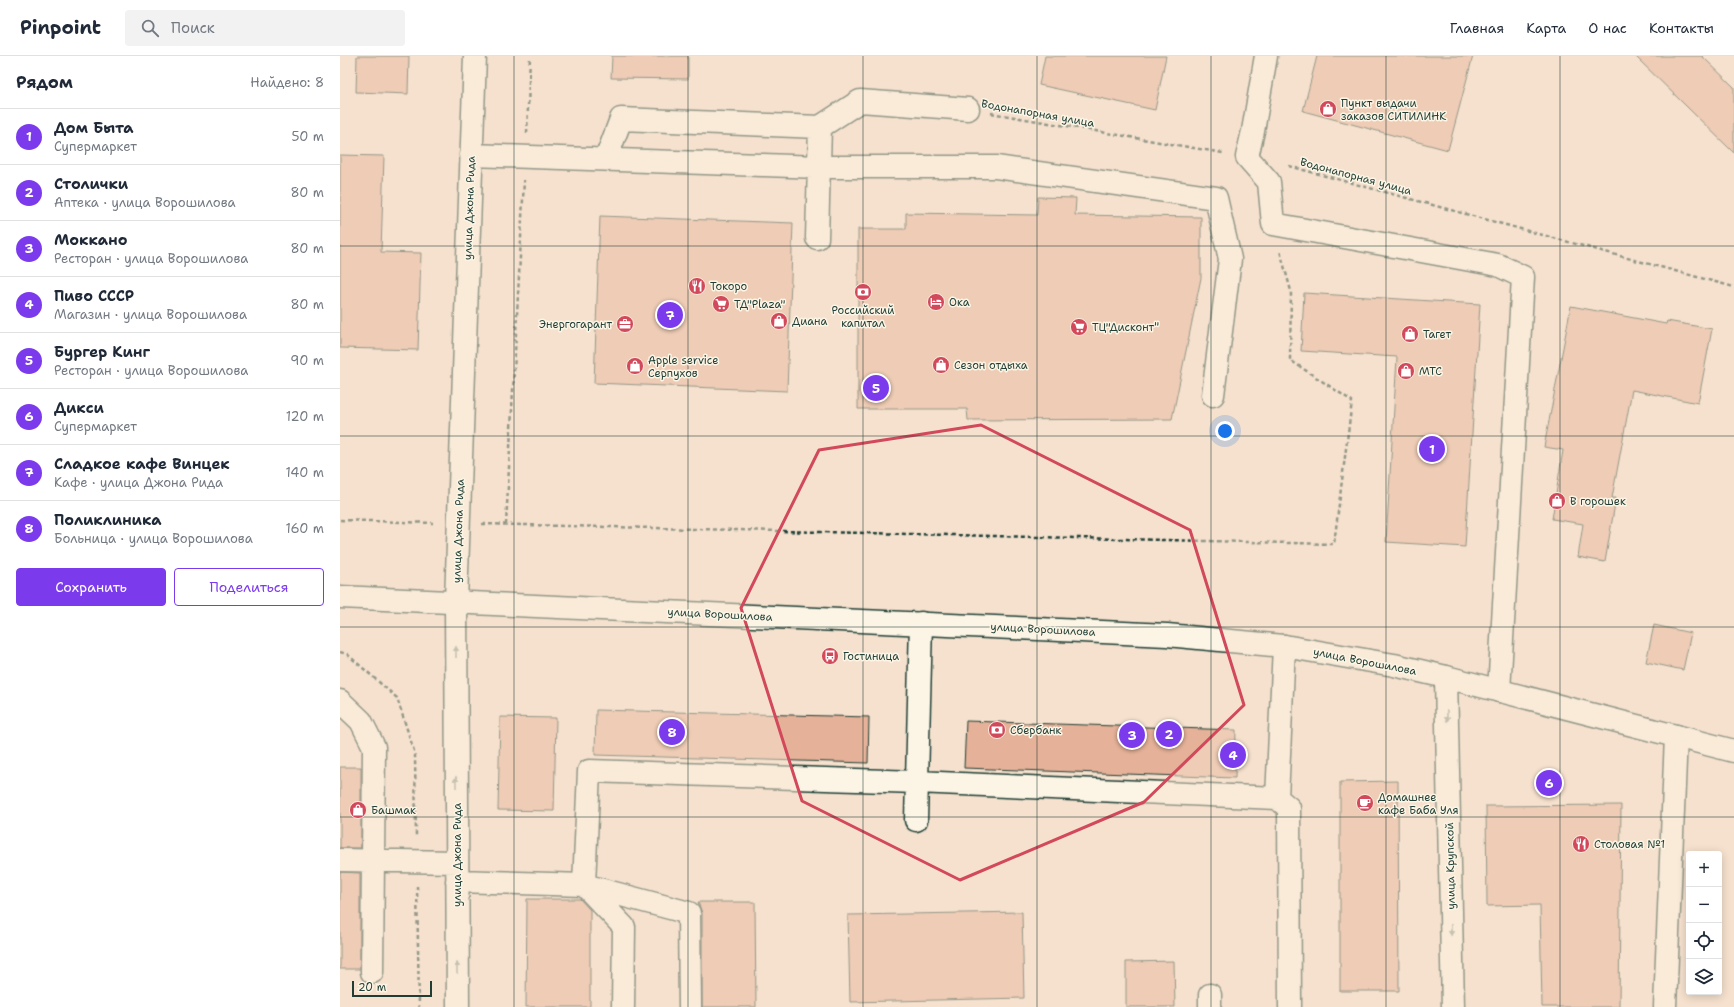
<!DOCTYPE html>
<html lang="ru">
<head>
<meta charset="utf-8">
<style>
  body { margin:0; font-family:"Shantell Sans",sans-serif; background:#f2f2f3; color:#1f2937 }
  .controls { position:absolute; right:12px; bottom:12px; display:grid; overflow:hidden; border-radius:4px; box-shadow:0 2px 10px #0003 }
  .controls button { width:36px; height:36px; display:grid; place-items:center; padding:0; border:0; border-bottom:1px solid #e0e1e3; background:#fff; color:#1f2937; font:20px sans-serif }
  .scale { position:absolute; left:12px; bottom:10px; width:80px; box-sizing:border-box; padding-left:4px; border:2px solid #1f3d34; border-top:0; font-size:11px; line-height:14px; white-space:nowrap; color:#1f3d34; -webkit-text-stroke:3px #fcf5e5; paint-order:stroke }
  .you { position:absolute; left:885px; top:375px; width:14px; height:14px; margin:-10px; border:3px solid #fff; border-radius:50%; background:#1a73e8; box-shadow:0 0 0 6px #1a73e833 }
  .badge { display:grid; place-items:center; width:26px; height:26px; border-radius:50%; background:#7c3aed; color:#fff; font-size:13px; font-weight:700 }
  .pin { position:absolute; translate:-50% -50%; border:2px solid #fff; box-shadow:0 1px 4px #0006 }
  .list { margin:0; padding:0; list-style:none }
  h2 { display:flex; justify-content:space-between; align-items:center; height:52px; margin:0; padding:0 16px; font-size:17px }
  h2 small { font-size:13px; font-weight:400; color:#747a83 }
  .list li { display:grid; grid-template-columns:26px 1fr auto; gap:12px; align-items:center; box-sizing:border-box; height:56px; padding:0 16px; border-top:1px solid #e0e1e3 }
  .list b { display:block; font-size:15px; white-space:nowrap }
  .list p { margin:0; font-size:13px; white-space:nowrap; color:#747a83 }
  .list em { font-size:13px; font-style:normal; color:#747a83 }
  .actions { display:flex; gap:8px; padding:12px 16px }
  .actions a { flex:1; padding:9px 0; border:1px solid #7c3aed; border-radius:4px; text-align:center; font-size:14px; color:#7c3aed }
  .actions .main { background:#7c3aed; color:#fff }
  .icon { flex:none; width:22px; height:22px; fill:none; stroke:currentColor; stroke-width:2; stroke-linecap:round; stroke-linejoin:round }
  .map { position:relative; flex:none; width:1394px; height:951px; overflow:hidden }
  header { display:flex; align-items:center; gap:24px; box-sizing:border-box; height:56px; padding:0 20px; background:#fff; border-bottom:1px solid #e0e1e3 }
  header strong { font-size:19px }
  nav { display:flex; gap:22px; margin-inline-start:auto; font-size:14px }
  .search { width:280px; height:36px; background:#f2f2f3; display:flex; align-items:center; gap:10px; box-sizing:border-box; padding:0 14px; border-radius:4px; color:#747a83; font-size:15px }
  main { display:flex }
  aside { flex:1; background:#fff }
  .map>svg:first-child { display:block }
  .building { fill:#e5b198; stroke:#1f3d34 }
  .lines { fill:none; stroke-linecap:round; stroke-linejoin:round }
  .minor-casing { stroke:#1f3d34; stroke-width:25 }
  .major-casing { stroke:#1f3d34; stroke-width:25 }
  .path { stroke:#1f3d34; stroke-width:2.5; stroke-dasharray:4 3; stroke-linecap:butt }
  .minor { stroke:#fcf5e5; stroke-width:22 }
  .major { stroke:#fcf5e5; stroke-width:22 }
  .oneway { fill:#8e998c }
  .marked { fill:none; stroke:#d1495b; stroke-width:3; stroke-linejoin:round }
  .grid { fill:none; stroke:#1f3d34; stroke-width:1; stroke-opacity:0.55 }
  .labels { text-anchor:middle; stroke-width:3; stroke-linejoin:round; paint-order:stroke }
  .poi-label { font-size:11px; fill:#1f3d34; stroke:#fcf5e5; text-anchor:start }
  .street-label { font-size:11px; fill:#1f3d34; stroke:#fcf5e5 }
</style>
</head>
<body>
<header>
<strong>Pinpoint</strong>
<div class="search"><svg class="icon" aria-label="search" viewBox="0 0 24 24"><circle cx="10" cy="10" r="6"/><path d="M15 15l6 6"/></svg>Поиск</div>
<nav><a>Главная</a><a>Карта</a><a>О нас</a><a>Контакты</a></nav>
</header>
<main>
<aside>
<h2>Рядом<small>Найдено: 8</small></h2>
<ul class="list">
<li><span class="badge">1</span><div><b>Дом Быта</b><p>Супермаркет</p></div><em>50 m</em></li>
<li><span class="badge">2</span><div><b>Столички</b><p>Аптека · улица Ворошилова</p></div><em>80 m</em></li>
<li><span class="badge">3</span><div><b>Моккано</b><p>Ресторан · улица Ворошилова</p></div><em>80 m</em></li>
<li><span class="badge">4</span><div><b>Пиво СССР</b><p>Магазин · улица Ворошилова</p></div><em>80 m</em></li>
<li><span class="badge">5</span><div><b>Бургер Кинг</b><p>Ресторан · улица Ворошилова</p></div><em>90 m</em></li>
<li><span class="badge">6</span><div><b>Дикси</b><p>Супермаркет</p></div><em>120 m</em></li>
<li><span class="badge">7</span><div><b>Сладкое кафе Винцек</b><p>Кафе · улица Джона Рида</p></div><em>140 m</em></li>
<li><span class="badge">8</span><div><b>Поликлиника</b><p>Больница · улица Ворошилова</p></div><em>160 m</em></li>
</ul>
<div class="actions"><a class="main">Сохранить</a><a>Поделиться</a></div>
</aside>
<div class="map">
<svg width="1394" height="951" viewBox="0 0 1394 951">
  <rect width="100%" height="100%" fill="#f5e1ce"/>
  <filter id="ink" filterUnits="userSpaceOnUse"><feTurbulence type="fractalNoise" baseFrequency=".025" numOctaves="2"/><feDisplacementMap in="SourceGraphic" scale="8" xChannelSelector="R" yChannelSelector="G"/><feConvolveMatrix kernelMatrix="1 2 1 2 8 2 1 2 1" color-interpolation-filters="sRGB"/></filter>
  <g filter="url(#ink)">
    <path class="building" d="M 17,0 L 69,0 L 68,38 L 16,36 Z
      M 272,0 L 348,0 L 348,23 L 271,22 Z
      M 705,0 L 826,0 L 815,54 L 699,29 Z
      M 977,0 L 1133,0 L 1108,94 L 963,55 Z
      M 1295,0 L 1362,0 L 1394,31 L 1394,97 Z
      M 0,99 L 44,100 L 41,196 L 81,197 L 78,294 L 0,292 Z
      M 698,141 L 736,142 L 735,159 L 861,161 L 861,222 L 832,363 L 628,364 L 627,353 L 518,353 L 518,173 L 566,173 L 566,157 L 697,159 Z
      M 260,160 L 453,167 L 447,335 L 254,327 Z
      M 964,237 L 1140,248 L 1125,491 L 1046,486 L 1057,301 L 961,295 Z
      M 1231,250 L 1326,268 L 1327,265 L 1372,273 L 1358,347 L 1292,334 L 1272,442 L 1276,442 L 1265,506 L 1238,501 L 1243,468 L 1212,463 L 1223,394 L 1204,391 Z
      M 1314,569 L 1351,577 L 1343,614 L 1306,606 Z
      M 256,654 L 529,661 L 528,707 L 255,699 Z
      M 160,661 L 216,662 L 214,755 L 158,754 Z
      M 626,665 L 896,674 L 895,722 L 624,712 Z
      M 0,711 L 21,711 L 21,792 L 0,792 Z
      M 1058,725 L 1059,935 L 1000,935 L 1000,726 Z
      M 1281,749 L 1279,951 L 1202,951 L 1200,849 L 1147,850 L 1146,750 Z
      M 0,816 L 20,817 L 20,913 L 0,913 Z
      M 187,843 L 240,843 L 250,854 L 250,951 L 186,951 Z
      M 358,846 L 415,846 L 416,951 L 362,951 L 362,857 Z
      M 682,856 L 684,942 L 510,946 L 508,859 Z
      M 834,905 L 835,951 L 786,951 L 786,906 Z"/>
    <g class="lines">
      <g class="minor-casing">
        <path id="minor" d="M 926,0 L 913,75 L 907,101 L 929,126 L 933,168 L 1158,209 L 1183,221 L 1159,635
          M 480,71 L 520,45 L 628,53
          M 131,99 L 479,111 L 656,111 L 876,142 L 890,203 L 873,339
          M 266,103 L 281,63 L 480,71 L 477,182
          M 1106,621 L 1113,951
          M 0,645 L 21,665 L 34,691 L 32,916
          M 937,742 L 949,752 L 950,951
          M 576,764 L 581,567
          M 0,804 L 117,806
          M 117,825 L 244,829 L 249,715 L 577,726 L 937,742 L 944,590
          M 244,829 L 349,857 L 350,951
          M 244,829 L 284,871 L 283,951
          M 870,939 L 870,951
          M 118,951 L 116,546 L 135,0
          M 1325,951 L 1336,680"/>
      </g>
      <g class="major-casing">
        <path id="major" d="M 0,541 L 827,579 L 944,590 L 1054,609 L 1106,621 L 1394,695"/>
      </g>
      <path class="path" d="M 651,57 L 883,97
        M 187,77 L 190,0
        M 949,110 L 1394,231
        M 0,464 L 93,467
        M 142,468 L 994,488 L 1012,345 L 950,304 L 951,235 L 940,195
        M 166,469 L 184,124
        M 0,596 L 7,598 L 57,642 L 75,698 L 76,781
        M 77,830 L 79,951"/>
      <use href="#minor" class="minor"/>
      <use href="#major" class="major"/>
    </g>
    <defs><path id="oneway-solid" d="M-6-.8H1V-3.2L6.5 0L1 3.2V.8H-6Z"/></defs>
    <g class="oneway">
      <use href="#oneway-solid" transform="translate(116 596) rotate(-90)"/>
      <use href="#oneway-solid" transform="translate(1107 660) rotate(89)"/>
      <use href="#oneway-solid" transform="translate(116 726) rotate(-90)"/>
      <use href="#oneway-solid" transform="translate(1111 874) rotate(89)"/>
      <use href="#oneway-solid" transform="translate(117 912) rotate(-90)"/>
    </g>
  </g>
  <path d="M0 0H1394V951H0ZM 641,369 L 850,474 L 904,649 L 804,746 L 620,824 L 462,745 L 401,552 L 479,394 Z" fill="#f5e1ce" fill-opacity=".55" fill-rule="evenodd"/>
  <path class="marked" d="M 641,369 L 850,474 L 904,649 L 804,746 L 620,824 L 462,745 L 401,552 L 479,394 Z"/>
  <path class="grid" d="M 174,0 L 174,951M 348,0 L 348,951M 523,0 L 523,951M 697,0 L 697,951M 871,0 L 871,951M 1046,0 L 1046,951M 1220,0 L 1220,951M 0,190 L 1394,190M 0,380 L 1394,380M 0,571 L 1394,571M 0,761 L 1394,761"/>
  <defs>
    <g id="shop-disc" transform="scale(0.9)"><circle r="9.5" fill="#d1495b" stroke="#fcf5e5"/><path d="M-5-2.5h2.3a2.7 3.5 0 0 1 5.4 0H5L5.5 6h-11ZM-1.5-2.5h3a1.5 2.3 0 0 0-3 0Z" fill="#fff"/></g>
    <g id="restaurant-disc" transform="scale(0.9)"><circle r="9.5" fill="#d1495b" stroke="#fcf5e5"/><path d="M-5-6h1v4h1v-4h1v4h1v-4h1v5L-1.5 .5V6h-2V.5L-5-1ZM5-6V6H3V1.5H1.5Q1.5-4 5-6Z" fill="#fff"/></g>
    <g id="bank-disc" transform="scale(0.9)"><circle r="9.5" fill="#d1495b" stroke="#fcf5e5"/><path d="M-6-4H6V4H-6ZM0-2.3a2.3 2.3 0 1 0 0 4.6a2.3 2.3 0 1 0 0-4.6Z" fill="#fff"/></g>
    <g id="hotel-disc" transform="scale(0.9)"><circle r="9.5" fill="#d1495b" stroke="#fcf5e5"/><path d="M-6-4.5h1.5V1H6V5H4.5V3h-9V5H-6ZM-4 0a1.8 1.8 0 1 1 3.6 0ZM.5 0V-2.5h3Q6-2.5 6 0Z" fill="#fff"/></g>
    <g id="supermarket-disc" transform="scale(0.9)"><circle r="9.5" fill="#d1495b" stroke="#fcf5e5"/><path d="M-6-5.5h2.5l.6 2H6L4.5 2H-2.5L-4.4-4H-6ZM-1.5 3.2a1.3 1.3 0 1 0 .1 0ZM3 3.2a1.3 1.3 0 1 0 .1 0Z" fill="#fff"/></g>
    <g id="office-disc" transform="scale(0.9)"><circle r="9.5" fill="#d1495b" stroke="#fcf5e5"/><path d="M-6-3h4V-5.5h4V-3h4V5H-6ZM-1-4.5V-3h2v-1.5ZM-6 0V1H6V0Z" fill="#fff"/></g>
    <g id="bus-disc" transform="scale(0.9)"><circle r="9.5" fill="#d1495b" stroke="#fcf5e5"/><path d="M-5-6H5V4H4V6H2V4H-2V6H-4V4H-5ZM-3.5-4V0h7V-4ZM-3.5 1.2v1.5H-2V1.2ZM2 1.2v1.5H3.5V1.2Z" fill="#fff"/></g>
    <g id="cafe-disc" transform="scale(0.9)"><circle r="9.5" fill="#d1495b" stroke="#fcf5e5"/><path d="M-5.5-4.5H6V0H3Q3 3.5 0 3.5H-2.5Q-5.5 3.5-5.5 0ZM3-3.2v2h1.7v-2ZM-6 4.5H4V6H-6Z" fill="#fff"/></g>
  </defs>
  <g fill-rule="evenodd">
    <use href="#shop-disc" x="988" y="53"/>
    <use href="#restaurant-disc" x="357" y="230"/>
    <use href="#bank-disc" x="523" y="236"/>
    <use href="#hotel-disc" x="596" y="246"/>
    <use href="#supermarket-disc" x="381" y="248"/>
    <use href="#shop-disc" x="439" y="265"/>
    <use href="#office-disc" x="285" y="268"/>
    <use href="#supermarket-disc" x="739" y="271"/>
    <use href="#shop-disc" x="1070" y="278"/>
    <use href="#shop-disc" x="601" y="309"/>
    <use href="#shop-disc" x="295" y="310"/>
    <use href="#shop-disc" x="1066" y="315"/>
    <use href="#shop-disc" x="1217" y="445"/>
    <use href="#bus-disc" x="490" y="600"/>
    <use href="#bank-disc" x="657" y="674"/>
    <use href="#cafe-disc" x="1025" y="747"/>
    <use href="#shop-disc" x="18" y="754"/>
    <use href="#restaurant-disc" x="1241" y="788"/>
  </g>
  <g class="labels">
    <g class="poi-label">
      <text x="1001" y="51">Пункт выдачи<tspan x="1001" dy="13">заказов СИТИЛИНК</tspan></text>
      <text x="370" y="234">Токоро</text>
      <text x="609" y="250">Ока</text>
      <text x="394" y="252">ТД"Plaza"</text>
      <text x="523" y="258" text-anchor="middle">Российский<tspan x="523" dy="13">капитал</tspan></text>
      <text x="452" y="269">Диана</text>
      <text x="272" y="272" text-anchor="end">Энергогарант</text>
      <text x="752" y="275">ТЦ"Дисконт"</text>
      <text x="1083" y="282">Тагет</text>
      <text x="308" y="308">Apple service<tspan x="308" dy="13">Серпухов</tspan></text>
      <text x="614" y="313">Сезон отдыха</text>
      <text x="1079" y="319">МТС</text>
      <text x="1230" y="449">В горошек</text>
      <text x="503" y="604">Гостиница</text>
      <text x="670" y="678">Сбербанк</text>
      <text x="1038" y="745">Домашнее<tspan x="1038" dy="13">кафе Баба Уля</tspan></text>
      <text x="31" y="758">Башмак</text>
      <text x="1254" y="792">Столовая №1</text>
    </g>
    <g class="street-label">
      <text transform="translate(698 57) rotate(10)" y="4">Водонапорная улица</text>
      <text transform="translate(1016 120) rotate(15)" y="4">Водонапорная улица</text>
      <text transform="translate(129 152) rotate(-88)" y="4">улица Джона Рида</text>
      <text transform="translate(118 475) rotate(-88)" y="4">улица Джона Рида</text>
      <text transform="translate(380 558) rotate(3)" y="4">улица Ворошилова</text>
      <text transform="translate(703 573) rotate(3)" y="4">улица Ворошилова</text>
      <text transform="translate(1025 605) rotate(11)" y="4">улица Ворошилова</text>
      <text transform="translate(117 799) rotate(-90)" y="4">улица Джона Рида</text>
      <text transform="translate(1110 810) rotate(-91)" y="4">улица Крупской</text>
    </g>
  </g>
</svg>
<div class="controls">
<button>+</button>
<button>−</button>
<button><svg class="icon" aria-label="locate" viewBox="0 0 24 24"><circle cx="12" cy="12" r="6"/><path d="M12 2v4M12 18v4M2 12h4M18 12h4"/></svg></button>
<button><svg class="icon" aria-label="layers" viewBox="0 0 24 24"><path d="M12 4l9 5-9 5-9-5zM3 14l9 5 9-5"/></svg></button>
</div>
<div class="scale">20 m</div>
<div class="you"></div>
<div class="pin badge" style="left:1092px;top:393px">1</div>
<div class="pin badge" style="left:829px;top:678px">2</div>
<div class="pin badge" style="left:792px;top:679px">3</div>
<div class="pin badge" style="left:893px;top:699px">4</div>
<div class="pin badge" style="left:536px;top:332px">5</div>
<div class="pin badge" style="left:1209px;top:727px">6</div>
<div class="pin badge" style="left:330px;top:259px">7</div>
<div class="pin badge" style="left:332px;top:676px">8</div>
</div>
</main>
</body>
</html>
